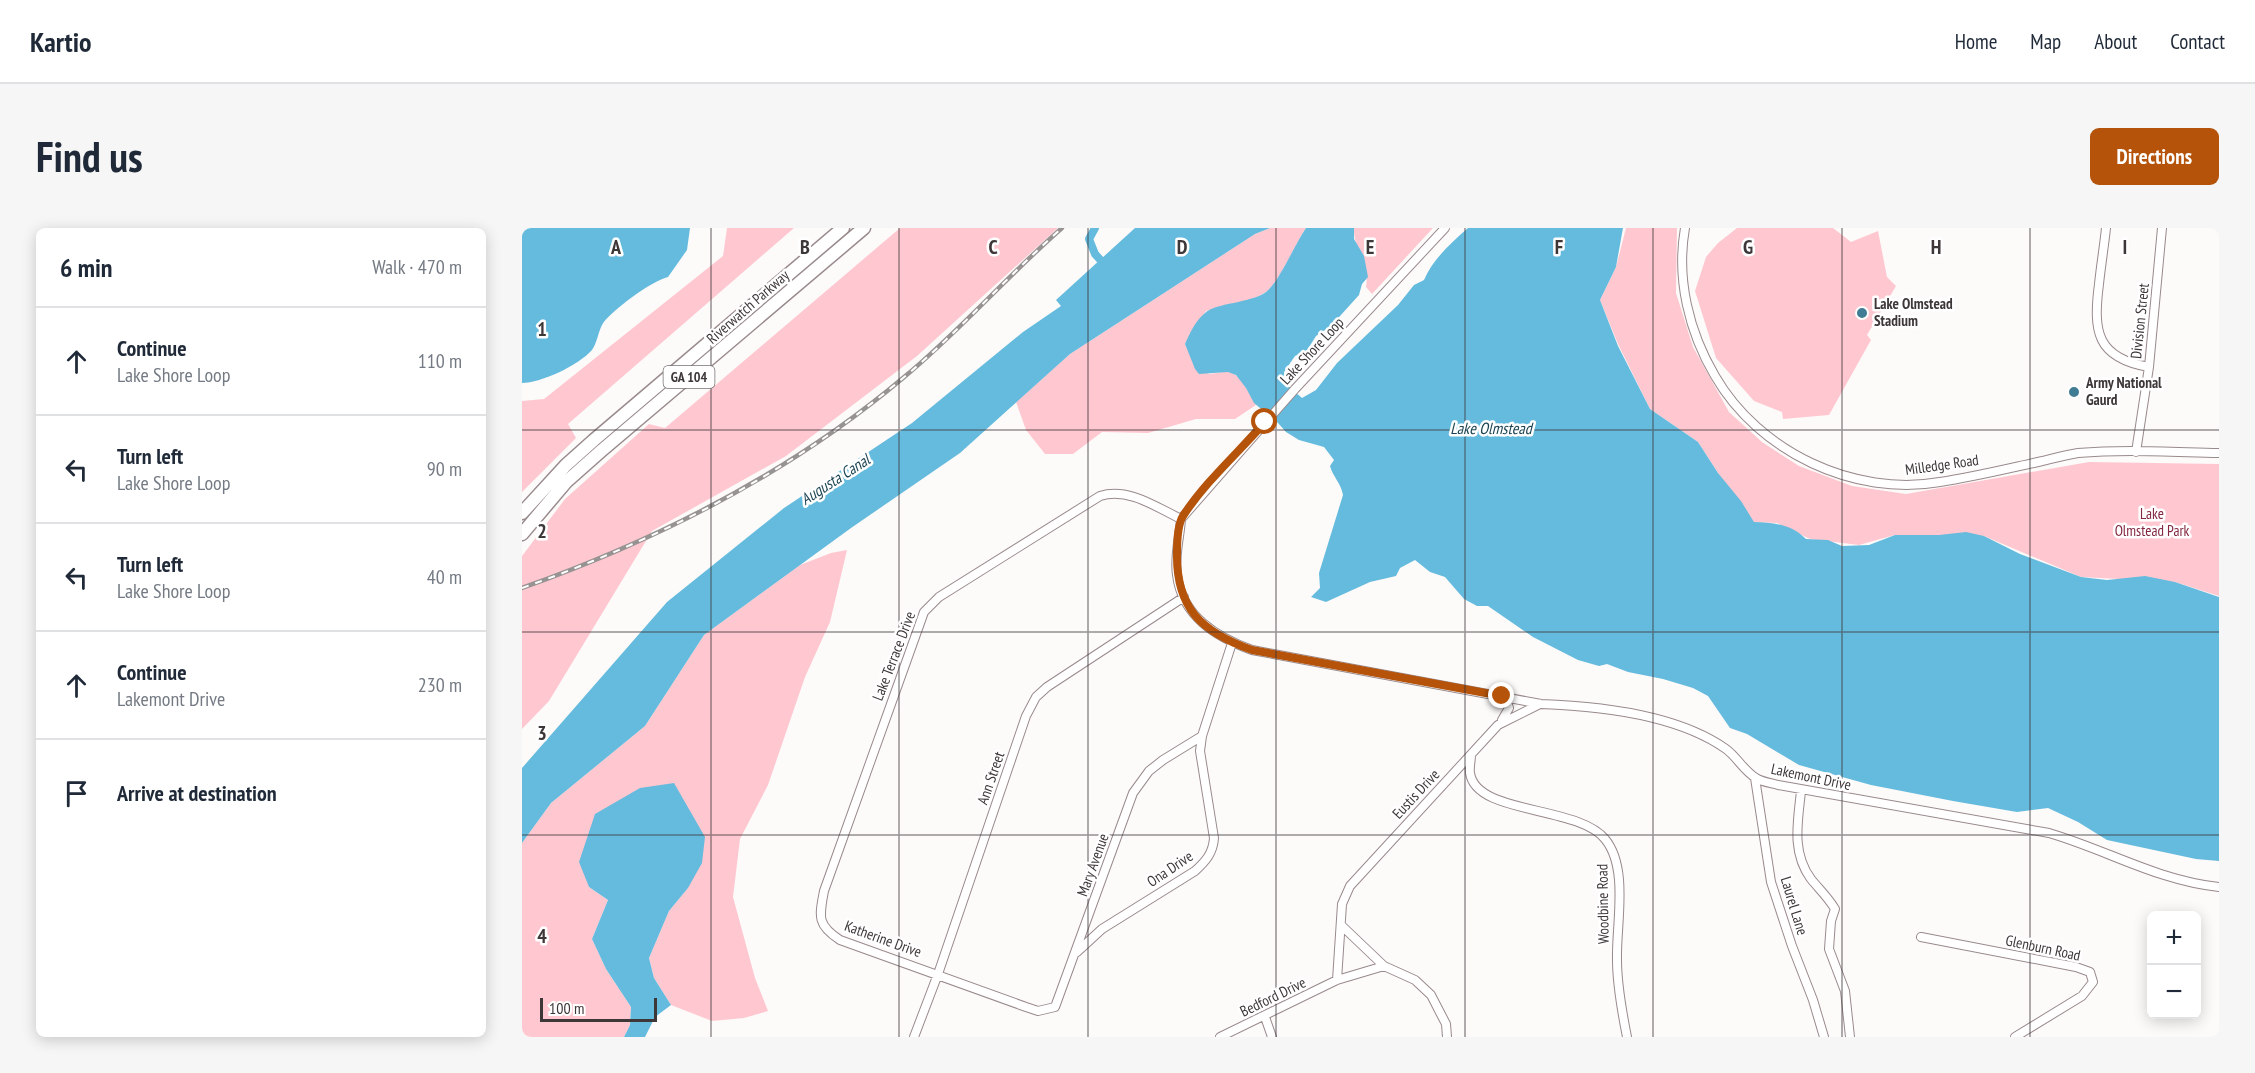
<!DOCTYPE html>
<html lang="en">
<head>
<meta charset="utf-8">
<style>
  body { margin:0; font-family:"PT Sans Narrow",sans-serif; background:#f6f6f7; color:#1f2937 }
  .controls { position:absolute; right:18px; bottom:18px; display:grid; overflow:hidden; border-radius:9px; box-shadow:0 3px 15px #0003 }
  .controls button { width:54px; height:54px; display:grid; place-items:center; padding:0; border:0; border-bottom:2px solid #e0e1e3; background:#fff; color:#1f2937; font:30px sans-serif }
  .scale { position:absolute; left:18px; bottom:15px; width:117px; box-sizing:border-box; padding-left:6px; border:3px solid #3e3738; border-top:0; font-size:16px; line-height:21px; white-space:nowrap; color:#3e3738; -webkit-text-stroke:4px #fff; paint-order:stroke }
  .stop { position:absolute; width:18px; height:18px; margin:-14px; border:4px solid #b45309; border-radius:50%; background:#fff }
  .stop.end { background:#b45309; border-color:#fff; box-shadow:0 2px 6px #0008 }
  .list { margin:0; padding:0; list-style:none }
  h2 { display:flex; justify-content:space-between; align-items:center; height:78px; margin:0; padding:0 24px; font-size:26px }
  h2 small { font-size:20px; font-weight:400; color:#747a83 }
  .list li { display:grid; grid-template-columns:39px 1fr auto; gap:18px; align-items:center; box-sizing:border-box; height:108px; padding:0 24px; border-top:2px solid #e0e1e3 }
  .list b { display:block; font-size:22px; white-space:nowrap }
  .list p { margin:0; font-size:20px; white-space:nowrap; color:#747a83 }
  .list em { font-size:20px; font-style:normal; color:#747a83 }
  .icon { flex:none; width:33px; height:33px; fill:none; stroke:currentColor; stroke-width:2; stroke-linecap:round; stroke-linejoin:round }
  .map { position:relative; flex:none; width:1697px; height:809px; overflow:hidden; border-radius:9px }
  header { display:flex; align-items:center; gap:36px; box-sizing:border-box; height:84px; padding:0 30px; background:#fff; border-bottom:2px solid #e0e1e3 }
  header strong { font-size:28px }
  nav { display:flex; gap:33px; margin-inline-start:auto; font-size:21px }
  .intro { display:flex; align-items:center; justify-content:space-between; box-sizing:border-box; height:144px; padding:0 36px }
  h1 { margin:0; font-size:42px }
  .button { padding:15px 27px; border-radius:9px; background:#b45309; color:#fff; font-size:21px; font-weight:700 }
  main { display:flex; gap:36px; padding:0 36px }
  aside { flex:1; background:#fff; border-radius:9px; box-shadow:0 3px 15px #0003 }
  .map>svg:first-child { display:block }
  .green { fill:#ffc8d0 }
  .water { fill:#65bbdd }
  .lines { fill:none; stroke-linecap:round; stroke-linejoin:round }
  .canal { stroke:#65bbdd; stroke-width:8 }
  .minor-casing { stroke:#998a8c; stroke-width:10 }
  .primary-casing { stroke:#998a8c; stroke-width:15 }
  .minor { stroke:#fff; stroke-width:8 }
  .primary { stroke:#fff; stroke-width:12 }
  .rail-casing { stroke:#989393; stroke-width:4.5 }
  .rail { stroke:#fff; stroke-width:2; stroke-dasharray:7; stroke-linecap:butt }
  .route { stroke:#b45309; stroke-width:8 }
  .grid { fill:none; stroke:#3e3738; stroke-width:1.5; stroke-opacity:0.55 }
  .poi-dot { fill:#407c93; stroke:#fff; stroke-width:2 }
  .labels { text-anchor:middle; stroke-width:5; stroke-linejoin:round; paint-order:stroke }
  .shield { fill:#fff; stroke:#787374; stroke-width:1.5 }
  .shield-label { font-size:14px; font-weight:bold; fill:#3e3738 }
  .poi-label { font-size:15px; font-weight:bold; fill:#3e3738; stroke:#fff; text-anchor:start }
  .street-label { font-size:15px; fill:#3e3738; stroke:#fff }
  .park-label { font-size:15px; fill:#832840; stroke:#fff }
  .water-label { font-size:16px; font-style:italic; fill:#1d4453; stroke:#fff }
  .grid-label { font-size:20px; text-anchor:middle; font-weight:bold; fill:#3e3738; stroke:#fff; stroke-width:5; stroke-linejoin:round; paint-order:stroke }
</style>
</head>
<body>
<header>
<strong>Kartio</strong>
<nav><a>Home</a><a>Map</a><a>About</a><a>Contact</a></nav>
</header>
<div class="intro"><h1>Find us</h1><a class="button">Directions</a></div>
<main>
<aside>
<h2>6 min<small>Walk · 470 m</small></h2>
<ul class="list">
<li><svg class="icon" aria-label="ahead" viewBox="0 0 24 24"><path d="M12 20V5M6 11l6-6 6 6"/></svg><div><b>Continue</b><p>Lake Shore Loop</p></div><em>110 m</em></li>
<li><svg class="icon" aria-label="left" viewBox="0 0 24 24"><path d="M17 20v-9H6M10 6l-5 5 5 5"/></svg><div><b>Turn left</b><p>Lake Shore Loop</p></div><em>90 m</em></li>
<li><svg class="icon" aria-label="left" viewBox="0 0 24 24"><path d="M17 20v-9H6M10 6l-5 5 5 5"/></svg><div><b>Turn left</b><p>Lake Shore Loop</p></div><em>40 m</em></li>
<li><svg class="icon" aria-label="ahead" viewBox="0 0 24 24"><path d="M12 20V5M6 11l6-6 6 6"/></svg><div><b>Continue</b><p>Lakemont Drive</p></div><em>230 m</em></li>
<li><svg class="icon" aria-label="arrive" viewBox="0 0 24 24"><path d="M6 21V4h12l-3 4 3 4H6"/></svg><div><b>Arrive at destination</b></div></li>
</ul>
</aside>
<div class="map">
<svg width="1697" height="809" viewBox="0 0 1697 809">
  <rect width="100%" height="100%" fill="#fdfafa"/>
  <path class="green" d="M 205,0 L 272,0 L 46,196 L 54,210 L 0,264 L 0,173 L 22,171 L 201,28 Z
    M 378,0 L 536,0 L 395,128 L 264,228 L 130,303 L 27,473 L 0,501 L 0,328 L 43,271 L 127,196 L 143,200 Z
    M 748,0 L 784,0 C 774,15 756,56 744,64 C 727,75 703,78 684,83 L 663,116 L 669,128 L 687,146 C 693,146 701,143 707,144 C 720,147 728,167 734,177 L 713,191 L 674,191 L 626,205 L 580,204 L 551,226 L 523,226 L 504,202 L 494,174 L 548,126 L 733,6 Z
    M 832,0 L 911,0 L 850,66 L 844,59 C 848,39 831,21 832,0 Z
    M 1104,0 L 1155,0 L 1154,65 L 1171,119 L 1207,184 L 1240,214 L 1277,238 L 1330,258 L 1384,266 L 1567,234 L 1697,236 L 1697,368 L 1653,354 L 1559,349 L 1462,308 L 1373,307 L 1337,317 L 1288,311 L 1255,295 L 1232,294 L 1196,245 L 1176,214 L 1128,181 L 1096,116 L 1078,72 L 1094,39 Z
    M 1215,0 L 1311,0 L 1329,14 L 1356,3 L 1365,49 L 1374,58 L 1345,107 L 1349,112 L 1307,187 L 1261,191 L 1260,184 L 1232,173 L 1194,130 L 1173,63 L 1184,29 L 1196,15 Z
    M 325,322 L 308,394 L 283,449 L 246,557 L 218,611 L 211,669 L 233,750 L 246,783 L 222,790 L 190,793 L 149,777 L 132,750 L 127,730 L 147,683 L 166,660 L 67,659 L 86,672 L 70,711 L 84,741 L 109,779 L 108,797 L 102,809 L 0,809 L 0,615 L 29,575 L 123,498 L 182,407 L 278,337 L 309,325 Z"/>
  <path class="water" d="M 0,0 L 168,0 L 165,22 L 146,49 C 131,52 87,84 80,97 C 76,105 75,115 70,122 C 57,137 19,155 0,155 Z
    M 613,0 L 748,0 L 733,6 L 548,126 L 438,225 L 329,300 L 182,407 L 123,498 L 29,575 L 0,615 L 0,540 L 145,374 L 262,280 L 390,195 L 501,104 L 539,78 L 534,72 Z
    M 784,0 L 832,0 L 832,11 L 842,28 L 846,49 L 840,56 L 837,67 L 809,98 L 794,108 L 784,124 L 773,128 L 762,144 L 764,156 L 780,170 L 794,162 L 815,135 L 876,77 L 892,57 L 902,52 C 911,31 929,15 946,0 L 1101,0 L 1094,39 L 1078,72 L 1096,118 L 1128,181 L 1176,214 L 1196,245 L 1219,273 L 1232,294 C 1253,295 1269,296 1284,311 L 1306,312 L 1320,318 L 1347,317 L 1373,307 L 1417,307 L 1444,304 L 1462,308 L 1498,326 L 1559,349 L 1585,352 L 1623,348 L 1653,354 L 1697,369 L 1697,633 L 1674,631 L 1585,612 L 1556,594 L 1526,580 L 1495,584 L 1431,573 L 1349,557 L 1277,537 L 1225,506 L 1208,500 L 1186,468 L 1171,460 L 1141,451 L 1106,444 L 1085,436 L 1077,438 L 1056,432 L 1011,409 L 966,378 L 955,378 L 942,371 L 923,349 L 908,344 L 893,332 L 878,340 L 874,348 L 848,354 L 804,374 L 789,369 L 798,360 L 797,345 L 821,267 C 819,255 811,249 808,238 L 812,232 L 802,219 L 777,212 L 764,204 L 756,195 L 732,175 L 724,160 L 714,147 L 706,144 L 677,146 L 673,141 L 663,116 C 668,105 673,93 683,85 C 693,75 729,75 744,64 C 757,54 773,16 784,0 Z
    M 152,555 L 183,609 L 180,635 L 166,660 L 147,683 L 127,730 L 132,750 L 149,777 L 133,789 L 123,809 L 102,809 L 108,797 L 109,779 L 84,741 L 70,711 L 86,672 L 67,659 L 57,634 L 73,586 L 118,560 Z"/>
  <g class="lines">
    <path class="canal" d="M 573,0 L 567,11 L 573,26 L 584,38"/>
    <g class="minor-casing">
      <path id="minor" d="M 923,0 L 773,161 L 659,291 C 658,309 652,328 655,347 C 660,388 694,409 730,422 L 1019,476 C 1077,478 1156,487 1204,521 C 1215,529 1222,543 1234,550 C 1240,554 1249,555 1256,557 L 1527,605 C 1585,622 1637,653 1697,659
        M 1163,0 C 1154,51 1167,104 1193,148 C 1237,224 1332,269 1418,254 C 1451,249 1484,241 1516,234 C 1529,231 1543,227 1556,225 C 1603,221 1650,224 1697,225
        M 1584,0 C 1582,19 1579,37 1577,56 C 1571,103 1574,130 1627,139
        M 1614,224 L 1627,139 L 1640,0
        M 659,291 C 634,279 606,259 578,268 L 417,369 L 402,384 L 302,663 C 297,689 295,697 318,712 L 504,779 L 516,783 L 533,779 L 611,565 L 627,543 L 641,532 L 680,508 L 710,415
        M 980,468 L 985,474 L 987,480 L 980,492
        M 949,527 C 949,533 947,540 948,545 C 954,587 1055,577 1083,611 C 1107,640 1094,696 1095,732 C 1095,757 1100,784 1105,809
        M 1233,550 L 1249,654 L 1270,718 L 1291,772 L 1302,809
        M 1279,563 C 1276,593 1269,624 1289,651 C 1297,661 1306,669 1313,681 L 1309,693 L 1307,721 L 1323,763 L 1328,809
        M 820,698 L 862,738 L 893,752 L 909,767 L 924,796 L 925,809
        M 1399,709 L 1554,739 L 1568,744 L 1571,754 L 1560,768 L 1493,809
        M 555,724 L 580,701 L 673,643 C 684,633 691,625 692,610 L 678,523 L 680,508
        M 815,752 L 820,676 L 828,658 L 976,497 L 1018,476
        M 743,789 L 750,809
        M 392,809 L 416,746 L 504,488 L 514,469 L 525,459 L 662,369
        M 698,809 L 815,752 L 862,738"/>
    </g>
    <g class="primary-casing">
      <path id="primary" d="M 0,285 L 44,237 L 72,212 L 321,0
        M 0,306 L 44,254 L 79,223 L 342,0"/>
    </g>
    <use href="#minor" class="minor"/>
    <use href="#primary" class="primary"/>
    <g class="rail-casing">
      <path id="rail" d="M 0,360 C 138,311 268,245 381,150 C 437,104 485,48 540,0"/>
    </g>
    <use href="#rail" class="rail"/>
  </g>
  <g class="lines">
    <path class="route" d="M 743,194 C 716,225 683,254 661,288 C 656,296 655,315 655,325 C 654,380 679,404 730,422 L 980,468"/>
  </g>
  <path class="grid" d="M 189,0 L 189,809M 377,0 L 377,809M 566,0 L 566,809M 754,0 L 754,809M 943,0 L 943,809M 1131,0 L 1131,809M 1320,0 L 1320,809M 1508,0 L 1508,809M 0,202 L 1697,202M 0,404 L 1697,404M 0,607 L 1697,607"/>
  <g class="poi-dot">
    <circle cx="1340" cy="85" r="6"/>
    <circle cx="1552" cy="164" r="6"/>
  </g>
  <g class="labels">
    <rect class="shield" x="141.5" y="138" width="51" height="22" rx="4.5"/>
    <g class="shield-label">
      <text x="167" y="154">GA 104</text>
    </g>
    <g class="poi-label">
      <text x="1352" y="81">Lake Olmstead<tspan x="1352" dy="17">Stadium</tspan></text>
      <text x="1564" y="160">Army National<tspan x="1564" dy="17">Gaurd</tspan></text>
    </g>
    <g class="street-label">
      <text transform="translate(226 79) rotate(-41)" y="5">Riverwatch Parkway</text>
      <text transform="translate(1618 93) rotate(-84)" y="5">Division Street</text>
      <text transform="translate(790 123) rotate(-47)" y="5">Lake Shore Loop</text>
      <text transform="translate(1420 237) rotate(-8)" y="5">Milledge Road</text>
      <text transform="translate(372 428) rotate(-69)" y="5">Lake Terrace Drive</text>
      <text transform="translate(1289 549) rotate(12)" y="5">Lakemont Drive</text>
      <text transform="translate(469 550) rotate(-71)" y="5">Ann Street</text>
      <text transform="translate(894 566) rotate(-47)" y="5">Eustis Drive</text>
      <text transform="translate(571 637) rotate(-70)" y="5">Mary Avenue</text>
      <text transform="translate(648 641) rotate(-34)" y="5">Ona Drive</text>
      <text transform="translate(1081 676) rotate(-91)" y="5">Woodbine Road</text>
      <text transform="translate(1272 678) rotate(73)" y="5">Laurel Lane</text>
      <text transform="translate(361 711) rotate(20)" y="5">Katherine Drive</text>
      <text transform="translate(1521 720) rotate(12)" y="5">Glenburn Road</text>
      <text transform="translate(751 769) rotate(-26)" y="5">Bedford Drive</text>
    </g>
    <g class="park-label">
      <text x="1630" y="291">Lake<tspan x="1630" dy="17">Olmstead Park</tspan></text>
    </g>
    <g class="water-label">
      <text x="969" y="206">Lake Olmstead</text>
      <text transform="translate(313 251) rotate(-33)" y="6">Augusta Canal</text>
    </g>
  </g>
  <g class="grid-label">
    <text x="94" y="26">A</text>
    <text x="283" y="26">B</text>
    <text x="471" y="26">C</text>
    <text x="660" y="26">D</text>
    <text x="848" y="26">E</text>
    <text x="1037" y="26">F</text>
    <text x="1226" y="26">G</text>
    <text x="1414" y="26">H</text>
    <text x="1603" y="26">I</text>
    <text x="20" y="108">1</text>
    <text x="20" y="310">2</text>
    <text x="20" y="512">3</text>
    <text x="20" y="715">4</text>
  </g>
</svg>
<div class="controls">
<button>+</button>
<button>−</button>
</div>
<div class="scale">100 m</div>
<div class="stop" style="left:743px;top:194px"></div>
<div class="stop end" style="left:980px;top:468px"></div>
</div>
</main>
</body>
</html>
